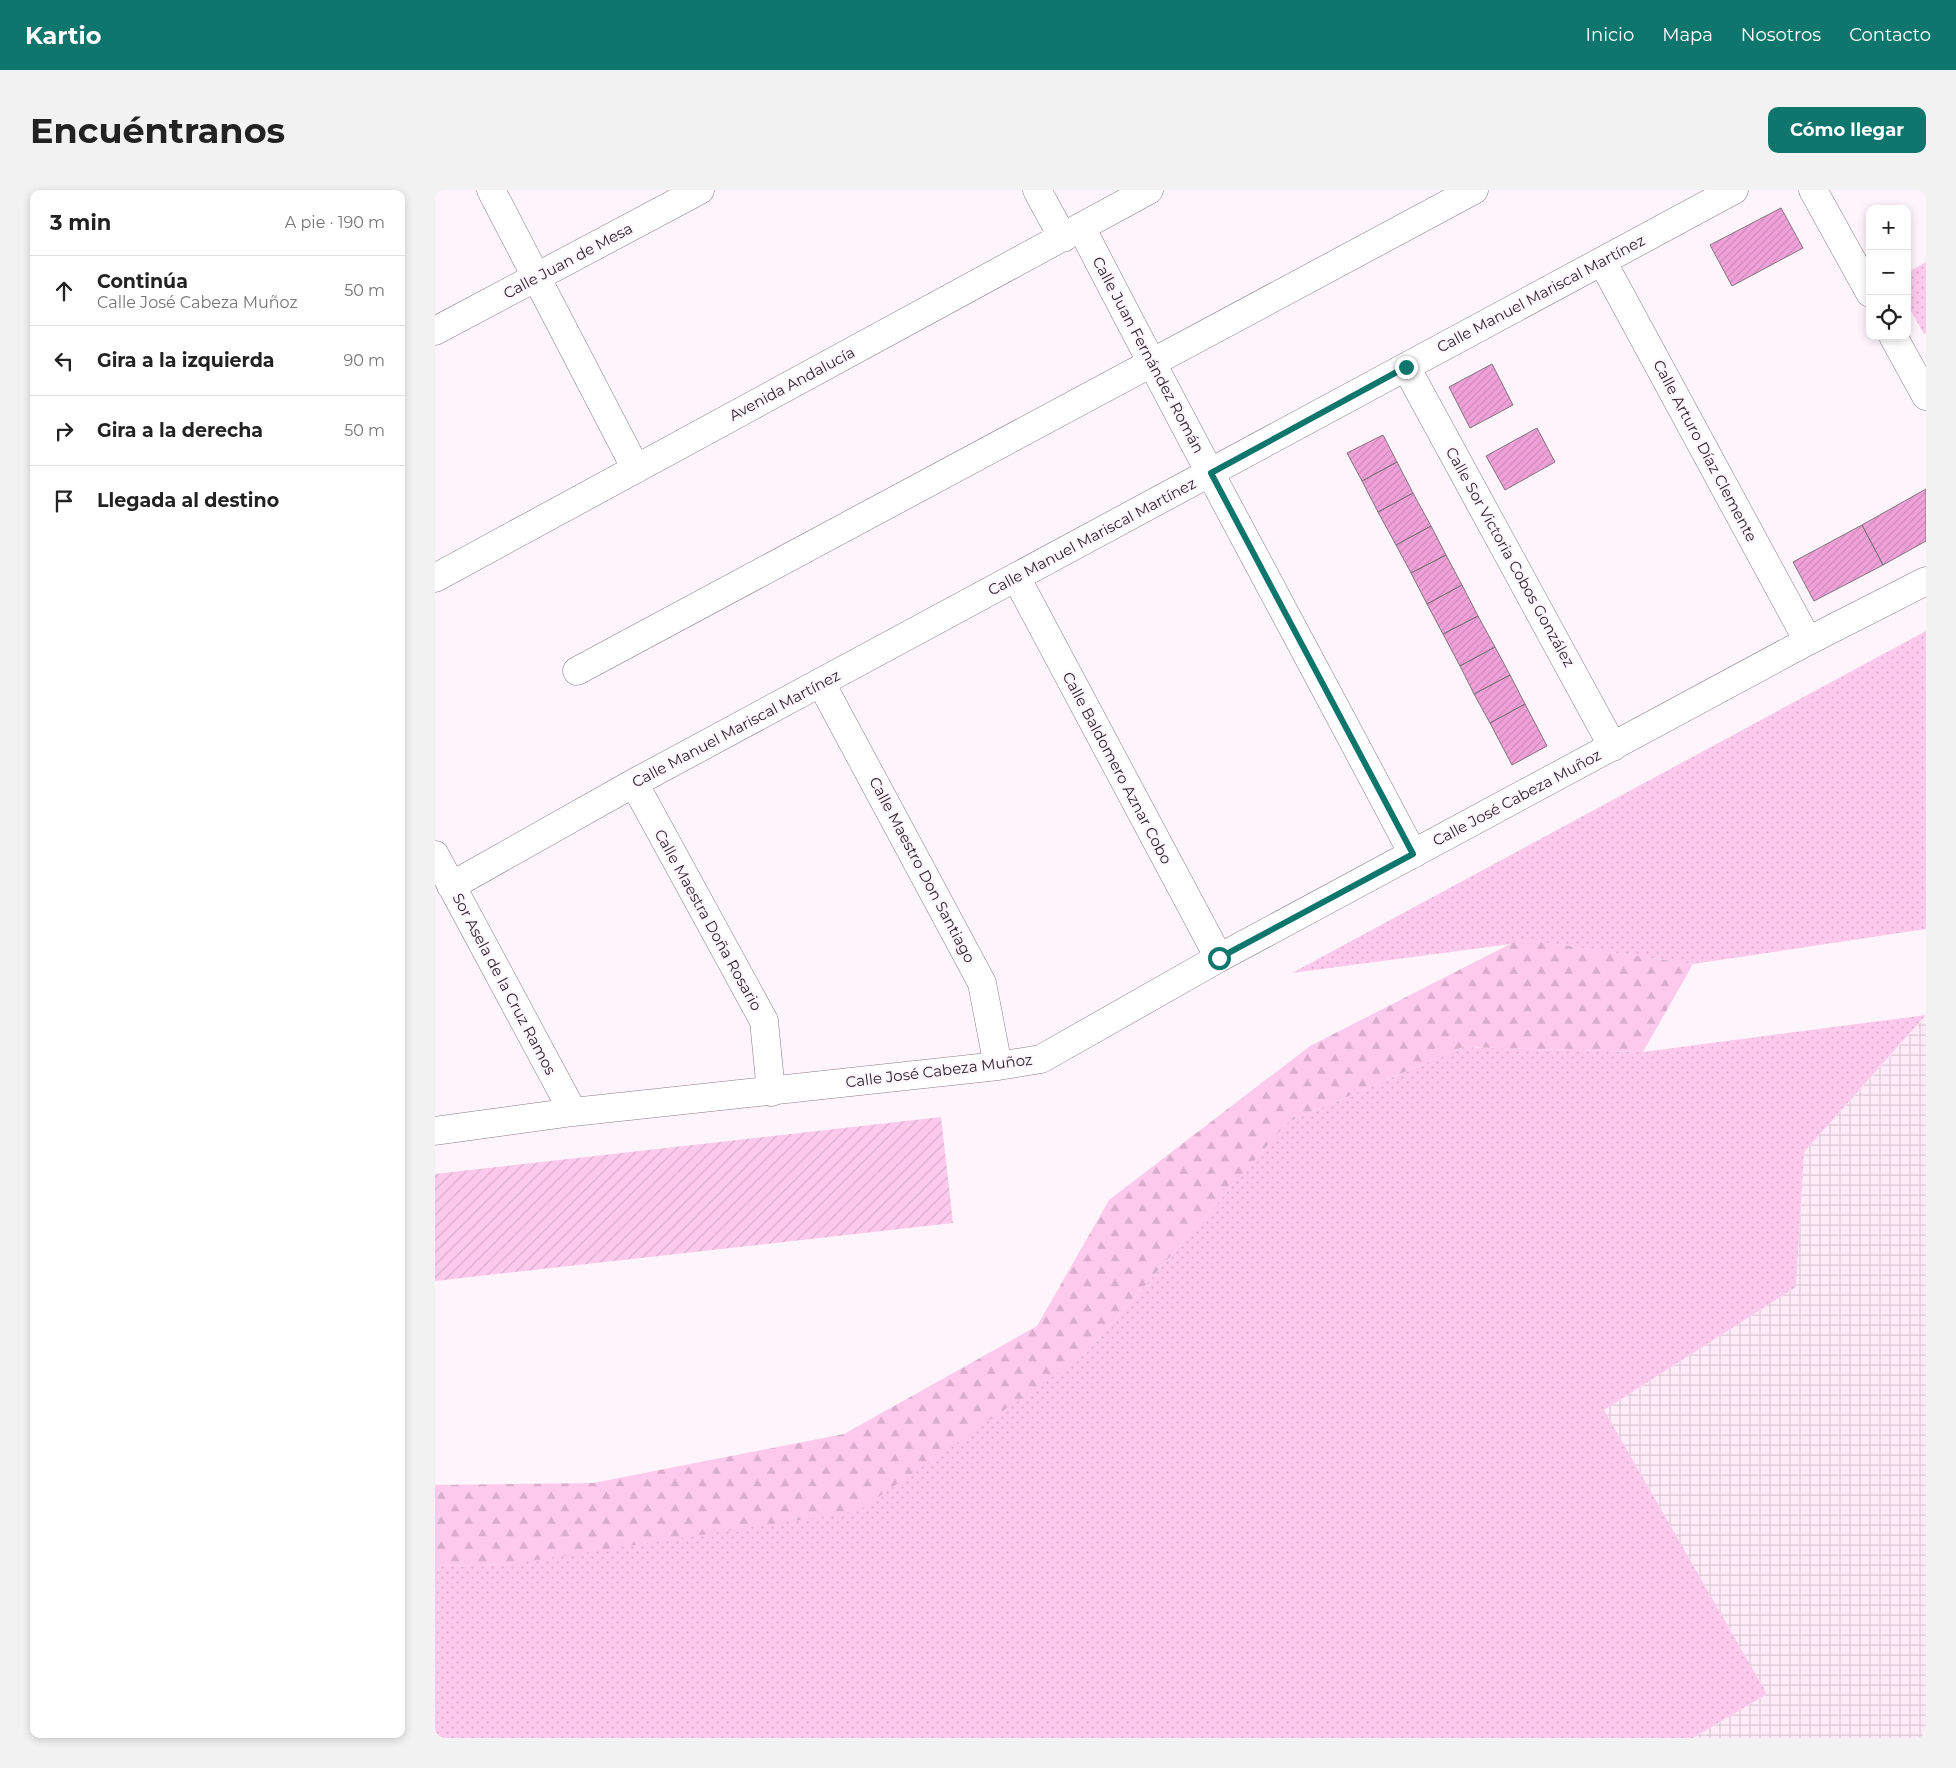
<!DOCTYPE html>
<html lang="es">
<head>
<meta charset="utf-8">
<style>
  body { margin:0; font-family:Montserrat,sans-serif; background:#f2f2f2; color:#222 }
  .controls { position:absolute; right:15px; top:15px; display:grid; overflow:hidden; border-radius:10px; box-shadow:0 2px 8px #0003 }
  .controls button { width:45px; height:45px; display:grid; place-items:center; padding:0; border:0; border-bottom:1px solid #e0e0e0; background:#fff; color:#222; font:25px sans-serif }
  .stop { position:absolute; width:15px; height:15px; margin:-11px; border:4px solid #0f766e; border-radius:50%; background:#fff }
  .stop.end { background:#0f766e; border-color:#fff; box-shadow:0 1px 5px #0008 }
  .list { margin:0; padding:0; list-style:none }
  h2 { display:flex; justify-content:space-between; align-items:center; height:65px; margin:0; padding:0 20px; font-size:21px }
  h2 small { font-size:16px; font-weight:400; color:#767676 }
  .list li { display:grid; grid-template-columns:32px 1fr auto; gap:15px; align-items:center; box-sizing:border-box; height:70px; padding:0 20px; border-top:1px solid #e0e0e0 }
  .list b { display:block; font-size:19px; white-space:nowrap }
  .list p { margin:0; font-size:16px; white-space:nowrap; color:#767676 }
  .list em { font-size:16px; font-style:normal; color:#767676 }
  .icon { flex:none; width:28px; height:28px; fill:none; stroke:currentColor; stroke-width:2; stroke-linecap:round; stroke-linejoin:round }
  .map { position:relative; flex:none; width:1491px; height:1548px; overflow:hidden; border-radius:10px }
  header { display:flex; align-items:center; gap:30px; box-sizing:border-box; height:70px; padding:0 25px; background:#0f766e; color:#fff }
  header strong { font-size:24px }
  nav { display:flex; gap:28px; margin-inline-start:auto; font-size:18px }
  .intro { display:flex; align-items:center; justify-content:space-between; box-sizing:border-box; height:120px; padding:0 30px }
  h1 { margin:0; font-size:35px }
  .button { padding:12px 22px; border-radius:10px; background:#0f766e; color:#fff; font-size:18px; font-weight:700 }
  main { display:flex; gap:30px; padding:0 30px }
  aside { flex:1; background:#fff; border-radius:10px; box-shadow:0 2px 8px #0003 }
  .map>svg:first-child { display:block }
  .industrial { fill:url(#industrial-grid) }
  .grass { fill:url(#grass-dots) }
  .forest { fill:url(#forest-firs) }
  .garden { fill:url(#garden-furrows) }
  .building { fill:url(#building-hatch); stroke:#80747c }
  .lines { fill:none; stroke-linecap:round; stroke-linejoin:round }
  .street-casing { stroke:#887c84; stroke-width:29 }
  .street { stroke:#fff; stroke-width:28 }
  .route { stroke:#0f766e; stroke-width:6 }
  .labels { text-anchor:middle; stroke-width:4; stroke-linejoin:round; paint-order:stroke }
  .street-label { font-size:15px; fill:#2b262a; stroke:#fdf5fb }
</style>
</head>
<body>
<header>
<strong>Kartio</strong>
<nav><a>Inicio</a><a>Mapa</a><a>Nosotros</a><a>Contacto</a></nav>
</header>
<div class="intro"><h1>Encuéntranos</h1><a class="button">Cómo llegar</a></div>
<main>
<aside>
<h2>3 min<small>A pie · 190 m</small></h2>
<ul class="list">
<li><svg class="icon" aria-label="ahead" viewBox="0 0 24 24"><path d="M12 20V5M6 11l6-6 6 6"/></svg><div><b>Continúa</b><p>Calle José Cabeza Muñoz</p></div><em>50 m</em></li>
<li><svg class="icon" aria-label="left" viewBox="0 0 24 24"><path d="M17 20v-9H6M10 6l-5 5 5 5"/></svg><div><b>Gira a la izquierda</b></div><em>90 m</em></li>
<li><svg class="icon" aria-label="right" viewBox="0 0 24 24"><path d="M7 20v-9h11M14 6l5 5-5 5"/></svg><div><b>Gira a la derecha</b></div><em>50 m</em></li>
<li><svg class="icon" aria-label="arrive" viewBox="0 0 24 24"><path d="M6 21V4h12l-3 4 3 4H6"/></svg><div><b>Llegada al destino</b></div></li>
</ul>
</aside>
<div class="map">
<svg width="1491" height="1548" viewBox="0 0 1491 1548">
  <defs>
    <pattern id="industrial-grid" width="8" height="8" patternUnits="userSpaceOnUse" patternTransform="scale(1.25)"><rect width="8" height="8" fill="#ffeaf8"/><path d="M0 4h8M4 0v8" fill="none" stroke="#dbc9d5"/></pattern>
    <pattern id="grass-dots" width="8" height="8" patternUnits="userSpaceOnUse" patternTransform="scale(1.25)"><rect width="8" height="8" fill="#fdcaed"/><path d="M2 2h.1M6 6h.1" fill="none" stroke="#d9adcb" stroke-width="1.8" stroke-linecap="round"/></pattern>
    <pattern id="forest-firs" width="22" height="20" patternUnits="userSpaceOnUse" patternTransform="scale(1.25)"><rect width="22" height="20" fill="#fdcaed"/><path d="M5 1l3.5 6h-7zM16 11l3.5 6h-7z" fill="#d9adcb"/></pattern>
    <pattern id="garden-furrows" width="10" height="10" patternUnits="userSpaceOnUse" patternTransform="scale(1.25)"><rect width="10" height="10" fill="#fdcaed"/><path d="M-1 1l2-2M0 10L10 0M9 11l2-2" fill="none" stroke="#d9adcb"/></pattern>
    <pattern id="building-hatch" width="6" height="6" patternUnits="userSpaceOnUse" patternTransform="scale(1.25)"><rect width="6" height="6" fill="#f0a1d9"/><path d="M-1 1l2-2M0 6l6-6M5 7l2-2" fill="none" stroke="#ce8aba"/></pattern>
  </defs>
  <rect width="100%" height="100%" fill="#fdf5fb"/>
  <path class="industrial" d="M 1491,826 L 1491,1548 L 1258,1548 L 1332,1504 L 1169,1220 L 1361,1097 L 1369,962 Z"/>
  <path class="grass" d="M 1491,72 L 1491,143 L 1489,144 L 1472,114 L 1472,83 Z
    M 1491,441 L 1491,739 L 1258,774 L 1098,751 L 857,783 Z
    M 1491,825 L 1369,962 L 1361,1097 L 1169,1220 L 1332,1504 L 1258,1548 L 0,1548 L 0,1376 L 76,1374 L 649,1165 L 853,932 L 1028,857 L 1208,862 Z"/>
  <path class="forest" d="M 1085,749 L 1258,774 L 1208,862 L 1028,857 L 853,932 L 649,1165 L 423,1321 L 76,1374 L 0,1376 L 0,1295 L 158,1293 L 409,1244 L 602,1136 L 674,1010 L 875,856 Z"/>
  <path class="garden" d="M 506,927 L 518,1033 L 0,1091 L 0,984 Z"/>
  <path class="building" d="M 1346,18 L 1368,58 L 1297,96 L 1275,55 Z
    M 1057,174 L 1078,215 L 1035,238 L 1014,197 Z
    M 1102,238 L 1120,272 L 1070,300 L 1051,266 Z
    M 948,245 L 962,272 L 927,291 L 912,263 Z
    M 962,272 L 978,303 L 943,322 L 927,291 Z
    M 1491,299 L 1491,351 L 1448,375 L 1427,335 Z
    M 978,303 L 996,336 L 961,355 L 943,322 Z
    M 1427,335 L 1448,375 L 1379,411 L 1358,372 Z
    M 996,336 L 1011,365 L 976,383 L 961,355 Z
    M 1011,365 L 1027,395 L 992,414 L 976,383 Z
    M 1027,395 L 1043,426 L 1008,444 L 992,414 Z
    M 1043,426 L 1060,457 L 1025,476 L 1008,444 Z
    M 1060,457 L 1075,485 L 1039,504 L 1025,476 Z
    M 1075,485 L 1090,514 L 1055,533 L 1039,504 Z
    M 1090,514 L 1112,556 L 1077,575 L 1055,533 Z"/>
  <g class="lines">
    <g class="street-casing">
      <path id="street" d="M 56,0 L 201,279
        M 602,0 L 628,48
        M 1378,0 L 1435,103
        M 646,37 C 754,247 868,455 978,664
        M 1167,71 L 1373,451
        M 0,141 L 265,0
        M 1458,146 L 1491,206
        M 971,177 L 1178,557
        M 581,387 L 784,768
        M 0,388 L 714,0
        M 142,481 L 1039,0
        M 386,493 L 547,793 L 563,876
        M 199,593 L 329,831 L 336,902
        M 0,665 L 138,922
        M 16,696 L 199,593 L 1299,0
        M 0,941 L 138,922 L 563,876 L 606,869 L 784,768 L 1373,451 L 1491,391"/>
    </g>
    <use href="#street" class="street"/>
  </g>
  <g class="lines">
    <path class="route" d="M 784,768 L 978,664 L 776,283 L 971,177"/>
  </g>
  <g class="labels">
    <g class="street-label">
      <text transform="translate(133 71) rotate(-28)" y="5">Calle Juan de Mesa</text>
      <text transform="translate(1106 104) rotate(-28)" y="5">Calle Manuel Mariscal Martínez</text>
      <text transform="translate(713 165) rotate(62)" y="5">Calle Juan Fernández Román</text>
      <text transform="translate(357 194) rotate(-28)" y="5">Avenida Andalucía</text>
      <text transform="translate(1270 261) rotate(62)" y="5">Calle Arturo Díaz Clemente</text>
      <text transform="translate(657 347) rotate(-28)" y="5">Calle Manuel Mariscal Martínez</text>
      <text transform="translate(1075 367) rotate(61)" y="5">Calle Sor Victoria Cobos González</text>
      <text transform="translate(301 539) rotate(-28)" y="5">Calle Manuel Mariscal Martínez</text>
      <text transform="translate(682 578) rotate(62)" y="5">Calle Baldomero Aznar Cobo</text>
      <text transform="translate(1082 608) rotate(-28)" y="5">Calle José Cabeza Muñoz</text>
      <text transform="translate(487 680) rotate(62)" y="5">Calle Maestro Don Santiago</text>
      <text transform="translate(273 730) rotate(61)" y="5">Calle Maestra Doña Rosario</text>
      <text transform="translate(69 794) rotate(62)" y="5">Sor Asela de la Cruz Ramos</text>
      <text transform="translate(504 881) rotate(-7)" y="5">Calle José Cabeza Muñoz</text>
    </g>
  </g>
</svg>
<div class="controls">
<button>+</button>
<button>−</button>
<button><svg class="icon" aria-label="locate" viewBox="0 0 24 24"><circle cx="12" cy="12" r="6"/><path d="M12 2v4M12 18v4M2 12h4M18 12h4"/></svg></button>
</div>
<div class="stop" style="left:784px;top:768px"></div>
<div class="stop end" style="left:971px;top:177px"></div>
</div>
</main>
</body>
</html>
